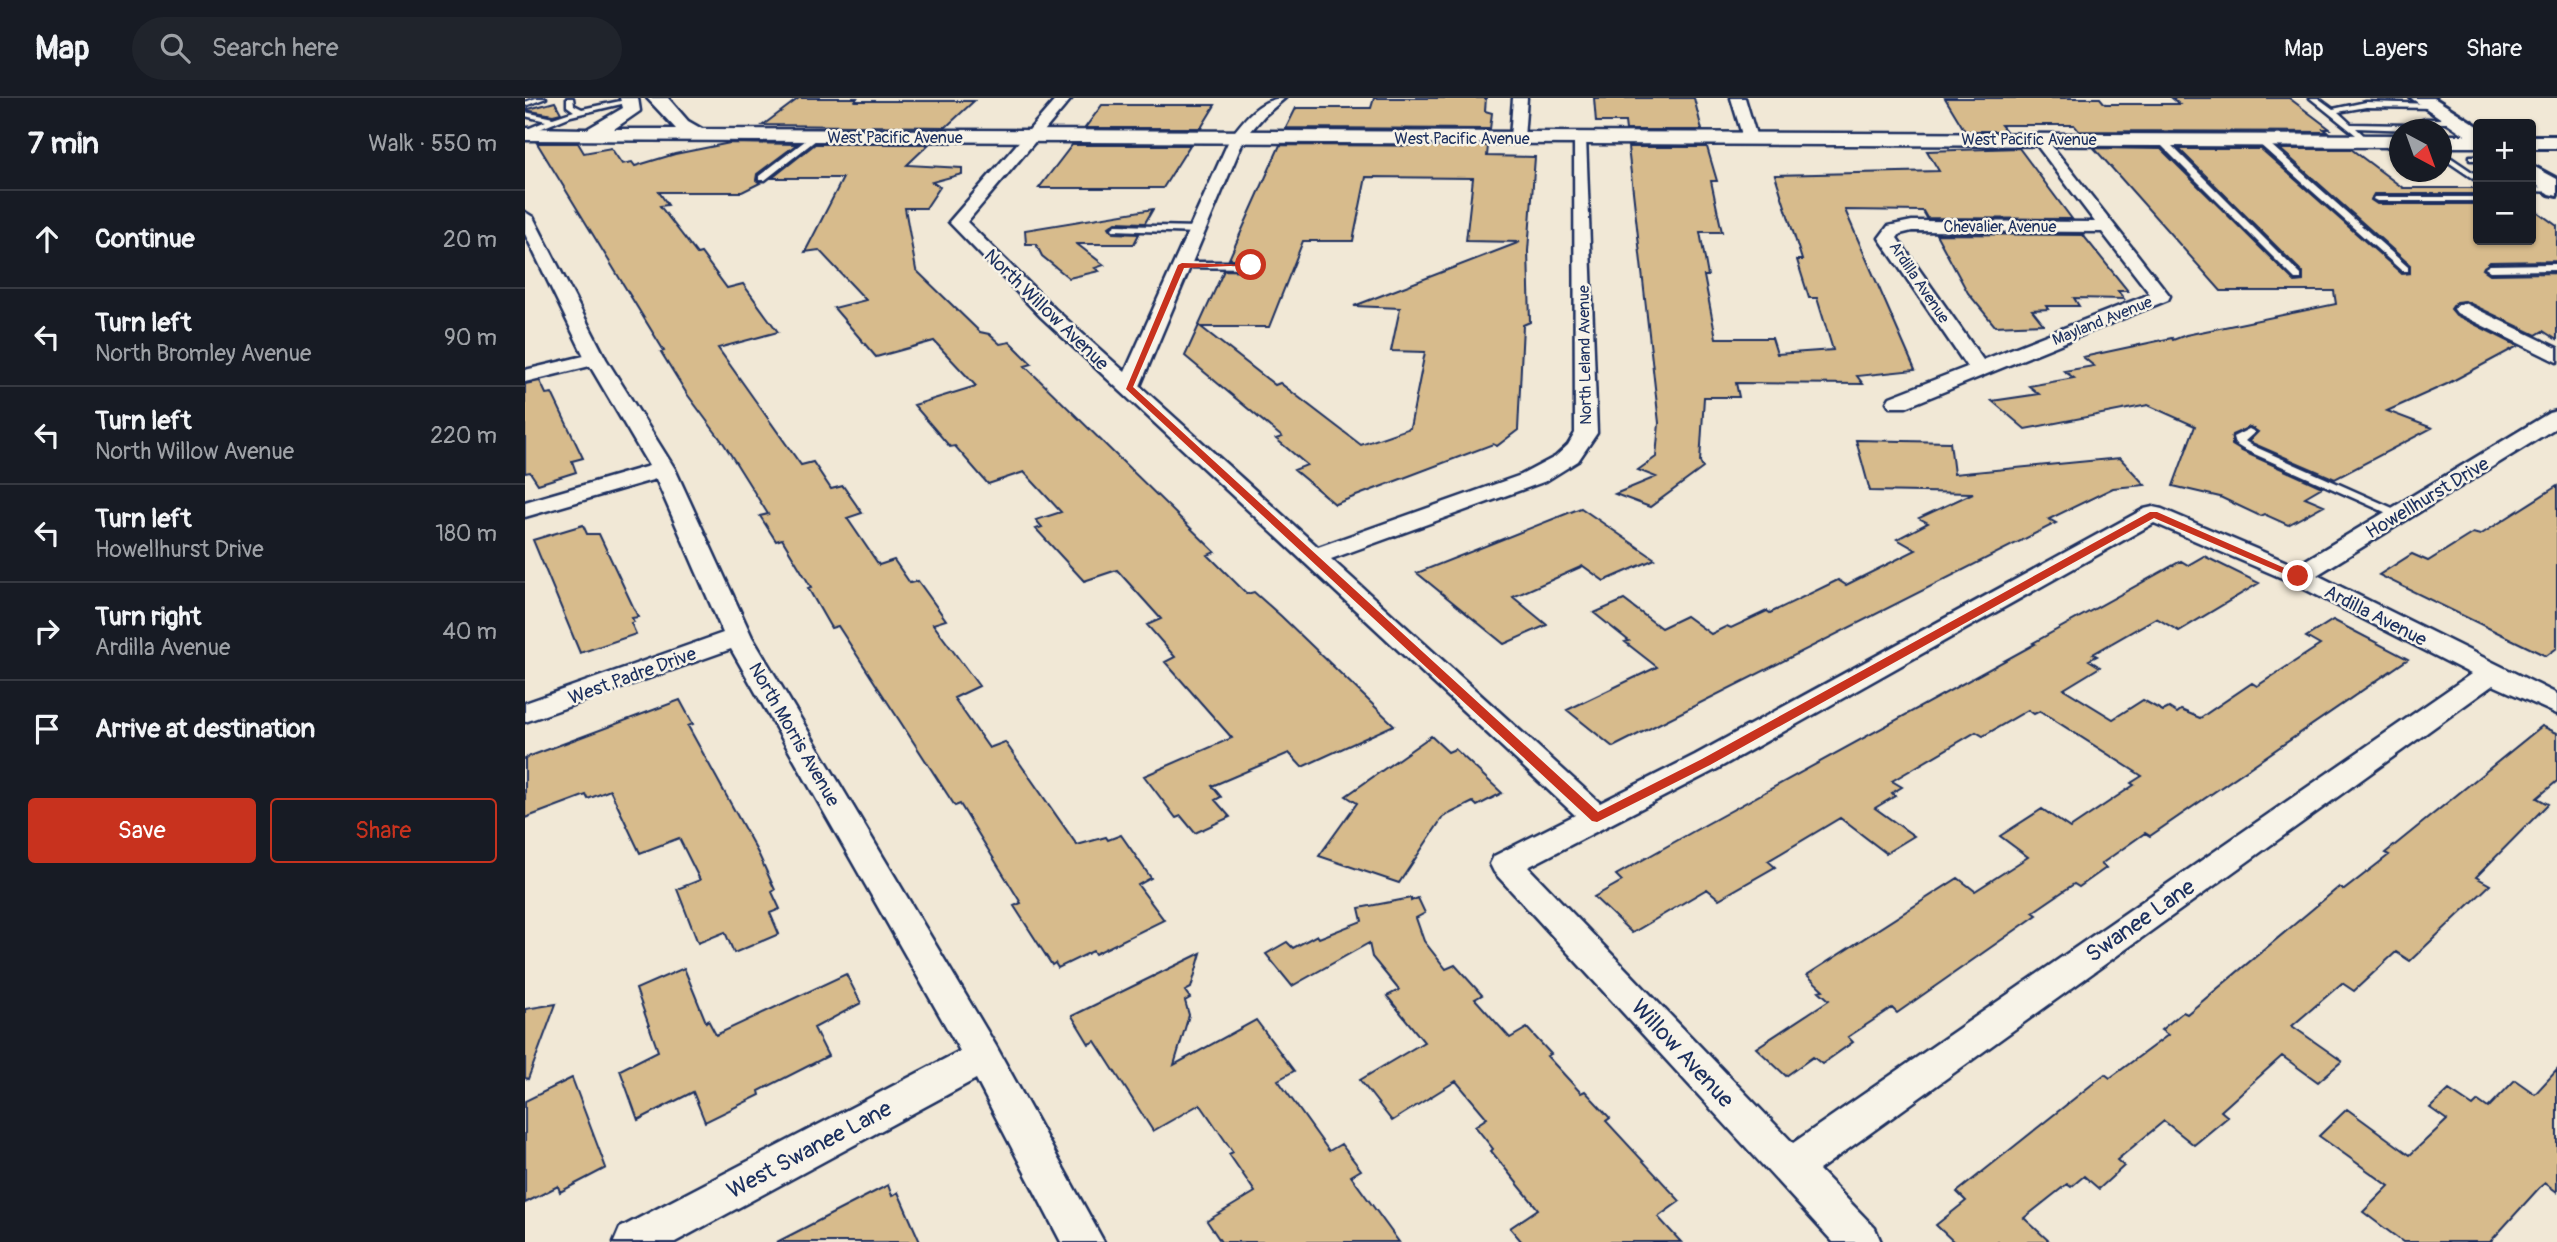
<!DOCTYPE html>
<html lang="en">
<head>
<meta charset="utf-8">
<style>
  body { margin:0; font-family:Pangolin,sans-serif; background:#20242c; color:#f1f3f6 }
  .controls { position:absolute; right:21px; top:21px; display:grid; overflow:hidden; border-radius:7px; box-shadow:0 2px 5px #0004 }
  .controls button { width:63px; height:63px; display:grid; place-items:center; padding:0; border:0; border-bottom:2px solid #363941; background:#171b24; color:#f1f3f6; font:35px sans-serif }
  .compass { position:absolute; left:1864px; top:21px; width:63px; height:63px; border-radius:50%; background:#171b24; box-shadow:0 2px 5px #0004; rotate:139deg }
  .stop { position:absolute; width:21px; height:21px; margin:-16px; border:5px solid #c8321e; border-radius:50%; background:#fff }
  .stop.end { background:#c8321e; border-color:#fff; box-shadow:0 2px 7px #0008 }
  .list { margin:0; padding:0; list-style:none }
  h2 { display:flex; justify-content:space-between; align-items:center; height:91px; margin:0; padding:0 28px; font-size:30px }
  h2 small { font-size:23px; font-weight:400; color:#9ea1a6 }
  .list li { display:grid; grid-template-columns:46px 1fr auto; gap:21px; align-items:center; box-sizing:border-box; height:98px; padding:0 28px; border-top:2px solid #363941 }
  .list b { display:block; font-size:26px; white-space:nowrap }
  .list p { margin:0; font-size:23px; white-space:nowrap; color:#9ea1a6 }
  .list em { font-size:23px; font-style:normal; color:#9ea1a6 }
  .actions { display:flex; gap:14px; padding:21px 28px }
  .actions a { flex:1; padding:16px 0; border:2px solid #c8321e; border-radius:7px; text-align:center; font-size:24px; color:#c8321e }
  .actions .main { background:#c8321e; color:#fff }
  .icon { flex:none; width:38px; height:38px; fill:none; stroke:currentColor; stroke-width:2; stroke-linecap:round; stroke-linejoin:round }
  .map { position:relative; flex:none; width:2032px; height:1144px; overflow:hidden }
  header { display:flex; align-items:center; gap:42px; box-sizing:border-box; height:98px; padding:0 35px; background:#171b24; border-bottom:2px solid #363941 }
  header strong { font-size:33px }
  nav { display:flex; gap:38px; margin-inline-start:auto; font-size:24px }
  .search { width:490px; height:63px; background:#20242c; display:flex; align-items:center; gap:18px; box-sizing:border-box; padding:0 24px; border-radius:38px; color:#9ea1a6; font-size:26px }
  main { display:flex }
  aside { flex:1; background:#171b24 }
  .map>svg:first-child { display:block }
  .building { fill:#d7bb8c; stroke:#1b2f5e; stroke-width:2; fill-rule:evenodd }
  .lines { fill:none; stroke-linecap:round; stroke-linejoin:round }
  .service-casing { stroke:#1b2f5e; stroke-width:5 }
  .minor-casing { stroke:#1b2f5e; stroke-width:5 }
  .tertiary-casing { stroke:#1b2f5e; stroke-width:5 }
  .secondary-casing { stroke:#1b2f5e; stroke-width:6 }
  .service { fill:#f7f3e8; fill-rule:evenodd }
  .minor { fill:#f7f3e8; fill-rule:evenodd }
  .tertiary { fill:#f7f3e8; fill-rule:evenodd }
  .secondary { fill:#f7f3e8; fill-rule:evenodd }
  .route { fill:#c8321e }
  .labels { text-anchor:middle; stroke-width:5; stroke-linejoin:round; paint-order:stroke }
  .far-street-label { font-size:16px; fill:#1b2f5e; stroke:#f7f3e8 }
  .street-label { font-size:19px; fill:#1b2f5e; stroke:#f7f3e8 }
  .near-street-label { font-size:23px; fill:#1b2f5e; stroke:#f7f3e8 }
</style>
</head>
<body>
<header>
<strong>Map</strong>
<div class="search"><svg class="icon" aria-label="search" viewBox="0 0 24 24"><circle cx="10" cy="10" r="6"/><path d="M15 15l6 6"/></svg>Search here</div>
<nav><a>Map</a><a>Layers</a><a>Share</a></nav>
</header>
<main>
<aside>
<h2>7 min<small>Walk · 550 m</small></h2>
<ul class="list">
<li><svg class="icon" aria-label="ahead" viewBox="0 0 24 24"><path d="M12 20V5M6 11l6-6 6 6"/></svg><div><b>Continue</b></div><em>20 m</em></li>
<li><svg class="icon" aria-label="left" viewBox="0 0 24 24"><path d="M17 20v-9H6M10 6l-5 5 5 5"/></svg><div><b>Turn left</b><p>North Bromley Avenue</p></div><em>90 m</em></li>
<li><svg class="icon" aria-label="left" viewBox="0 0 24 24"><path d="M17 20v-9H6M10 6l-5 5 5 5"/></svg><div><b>Turn left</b><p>North Willow Avenue</p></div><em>220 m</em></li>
<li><svg class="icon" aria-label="left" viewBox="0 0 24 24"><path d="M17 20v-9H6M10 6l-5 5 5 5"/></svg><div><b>Turn left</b><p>Howellhurst Drive</p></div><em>180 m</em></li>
<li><svg class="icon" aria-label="right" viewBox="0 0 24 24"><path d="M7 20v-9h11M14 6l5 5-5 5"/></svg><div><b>Turn right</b><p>Ardilla Avenue</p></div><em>40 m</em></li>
<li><svg class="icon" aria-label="arrive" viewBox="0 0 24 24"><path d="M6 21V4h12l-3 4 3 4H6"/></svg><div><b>Arrive at destination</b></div></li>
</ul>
<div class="actions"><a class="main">Save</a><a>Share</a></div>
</aside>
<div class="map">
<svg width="2032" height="1144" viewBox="0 0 2032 1144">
  <rect width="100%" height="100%" fill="#f1e8d6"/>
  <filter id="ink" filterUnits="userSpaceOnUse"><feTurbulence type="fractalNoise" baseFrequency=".0143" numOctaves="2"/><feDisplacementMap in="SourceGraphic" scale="14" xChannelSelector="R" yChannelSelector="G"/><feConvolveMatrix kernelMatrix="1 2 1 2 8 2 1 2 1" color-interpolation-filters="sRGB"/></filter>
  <g filter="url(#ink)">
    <path class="building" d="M 274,0 L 332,0 L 330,3 L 449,3 L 421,29 L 238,27 Z
      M 849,0 L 961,0 L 960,13 L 967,15 L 965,31 L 761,30 L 771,10 L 846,10 Z
      M 1069,0 L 1169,0 L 1177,32 L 1101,32 L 1100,24 L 1071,24 Z
      M 1420,0 L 1575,0 L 1580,6 L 1654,6 L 1647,0 L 1764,0 L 1805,31 L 1799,31 L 1803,34 L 1554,33 L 1549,27 L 1476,27 L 1481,33 L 1440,33 Z
      M 30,4 L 36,15 L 28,17 L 0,12 Z
      M 577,7 L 690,7 L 676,30 L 560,30 Z
      M 12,45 L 53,45 L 59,55 L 86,50 L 97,66 L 107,64 L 110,68 L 150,56 L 205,45 L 272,46 L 232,76 L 231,82 L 235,85 L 217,94 L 134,94 L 143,107 L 135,108 L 172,156 L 176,155 L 202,190 L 218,186 L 253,234 L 193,250 L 276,367 L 288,364 L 306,391 L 318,388 L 337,415 L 322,420 L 354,467 L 369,462 L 385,485 L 393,483 L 421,522 L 408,526 L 454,588 L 429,600 L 464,650 L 480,644 L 552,747 L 581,739 L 583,742 L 596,737 L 626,780 L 613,787 L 639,822 L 570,856 L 568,853 L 533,870 L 530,865 L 527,867 L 489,808 L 496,805 L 435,706 L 430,708 L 313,528 L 306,530 L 283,490 L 286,489 L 257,441 L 251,443 L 235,418 L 243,416 L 199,346 L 162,296 L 136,254 L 139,253 Z
      M 290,46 L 404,46 L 382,67 L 437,70 L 437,76 L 407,84 L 415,89 L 401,110 L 380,110 L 391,172 L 455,234 L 464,236 L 475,246 L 485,244 L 507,266 L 500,268 L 690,454 L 683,457 L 722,496 L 729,494 L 756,518 L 869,627 L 777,669 L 764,655 L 687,688 L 696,699 L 690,702 L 705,719 L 670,735 L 656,718 L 651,720 L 619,678 L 707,640 L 640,564 L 650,559 L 622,527 L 636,521 L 592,472 L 559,483 L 511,431 L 517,429 L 511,422 L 536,414 L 499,374 L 463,386 L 430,348 L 425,349 L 389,307 L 451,288 L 409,243 L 351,259 L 309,210 L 341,202 L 294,152 L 280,154 L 318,80 L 247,80 Z
      M 547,47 L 665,47 L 638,90 L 514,90 Z
      M 755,47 L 963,48 L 962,58 L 1010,59 L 1003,153 L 1005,224 L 998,227 L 993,332 L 972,348 L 968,346 L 810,406 L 769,372 L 782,367 L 751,341 L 757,339 L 660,258 L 699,172 L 726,173 L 733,168 L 726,161 L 704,161 ZM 841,79 L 948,80 L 941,143 L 995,144 L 829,208 L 875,210 L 866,253 L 900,254 L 885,330 L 836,347 L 755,285 L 750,287 L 676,229 L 744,229 L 778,143 L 828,143 Z
      M 1103,49 L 1182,49 L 1192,83 L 1186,83 L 1197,134 L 1175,134 L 1183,178 L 1179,178 L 1191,240 L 1247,240 L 1252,256 L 1308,252 L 1292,200 L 1284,200 L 1272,162 L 1277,162 L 1250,77 L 1414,73 L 1402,53 L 1494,50 L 1547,121 L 1402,120 L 1398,113 L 1320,112 L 1390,272 L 1332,278 L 1338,286 L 1211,285 L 1214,299 L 1179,299 L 1175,364 L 1178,370 L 1125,409 L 1090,396 L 1131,379 L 1113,372 L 1131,359 L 1134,325 Z
      M 1569,50 L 1636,51 L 1770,184 L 1778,183 L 1778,175 L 1654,51 L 1736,51 L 1877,176 L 1885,175 L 1885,167 L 1755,51 L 1826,51 L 1878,90 L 1953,90 L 1953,96 L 1849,96 L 1846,102 L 1852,106 L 1953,106 L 1953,142 L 2006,142 L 2006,109 L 2032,128 L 2032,163 L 1965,164 L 1958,171 L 1965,176 L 2032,175 L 2032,242 L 2018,233 L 2011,237 L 1940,203 L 1931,204 L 1926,211 L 1931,217 L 1993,248 L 1922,286 L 1862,313 L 1907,330 L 1810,381 L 1727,345 L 1724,343 L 1733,334 L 1725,329 L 1707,337 L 1707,347 L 1717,353 L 1797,389 L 1780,399 L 1799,407 L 1763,427 L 1739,416 L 1735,418 L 1695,399 L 1648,388 L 1670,328 L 1623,307 L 1500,331 L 1467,303 L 1514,296 L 1504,288 L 1549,280 L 1539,273 L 1569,268 L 1558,259 L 1647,240 L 1648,242 L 1661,237 L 1811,206 L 1809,193 L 1696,193 Z
      M 628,111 L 620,125 L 591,124 L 584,129 L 588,135 L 614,136 L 609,146 L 552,146 L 579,167 L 570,170 L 574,173 L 544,180 L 517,158 L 511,146 L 501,146 L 500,132 Z
      M 1411,136 L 1558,137 L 1603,193 L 1593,193 L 1599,201 L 1549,200 L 1554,208 L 1521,208 L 1523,211 L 1507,212 L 1518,226 L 1470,228 L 1443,195 Z
      M 15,283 L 21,296 L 27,295 L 58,360 L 47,363 L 51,374 L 13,386 L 5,374 L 0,375 L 0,286 Z
      M 1331,342 L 1425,344 L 1429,376 L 1595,360 L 1620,387 L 1588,390 L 1524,421 L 1531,425 L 1088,649 L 1042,612 L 1132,569 L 1100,544 L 1104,543 L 1069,515 L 1099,502 L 1136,530 L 1161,518 L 1186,536 L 1202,528 L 1206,530 L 1242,513 L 1245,515 L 1313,482 L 1321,487 L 1391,452 L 1372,441 L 1403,425 L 1394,420 L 1448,395 L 1345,393 Z
      M 2032,388 L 2032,550 L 2021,558 L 1854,477 L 1887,456 L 1903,463 L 1948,435 L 1955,437 Z
      M 1056,410 L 1130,461 L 1079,483 L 1058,468 L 988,499 L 1022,527 L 979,546 L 892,475 Z
      M 58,427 L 62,436 L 74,436 L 113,519 L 107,520 L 109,524 L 106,525 L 111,536 L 55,555 L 8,442 Z
      M 1679,458 L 1734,485 L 1654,533 L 1631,520 L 1568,556 L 1572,558 L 1564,562 L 1575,569 L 1539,591 L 1588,621 L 1618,602 L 1638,613 L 1644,610 L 1652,615 L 1656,612 L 1675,620 L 1727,585 L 1732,588 L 1795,547 L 1781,539 L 1808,522 L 1883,561 L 1625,738 L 1620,735 L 1576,766 L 1581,770 L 1554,789 L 1549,786 L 1508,814 L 1512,817 L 1372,915 L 1367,910 L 1323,939 L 1328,944 L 1297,966 L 1288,959 L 1261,978 L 1231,950 L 1304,902 L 1294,893 L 1298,892 L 1282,877 L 1433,780 L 1450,793 L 1503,759 L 1475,738 L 1517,711 L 1545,730 L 1609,687 L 1606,685 L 1617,678 L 1515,613 L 1509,616 L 1503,612 L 1458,638 L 1451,634 L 1367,683 L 1377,689 L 1367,695 L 1370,698 L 1350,710 L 1389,738 L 1361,755 L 1315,720 L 1243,763 L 1250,769 L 1194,801 L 1182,791 L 1107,835 L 1069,799 L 1097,783 L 1091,777 L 1169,733 L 1510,546 L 1508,545 L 1656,463 L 1663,467 Z
      M 155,602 L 168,626 L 163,628 L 234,757 L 250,792 L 247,794 L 255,811 L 245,815 L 254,836 L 209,855 L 200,834 L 173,845 L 152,791 L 175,782 L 154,740 L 115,755 L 85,692 L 63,701 L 61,697 L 0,720 L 0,660 Z
      M 2017,628 L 2032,635 L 2032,683 L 2012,700 L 2023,706 L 1951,779 L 1965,787 L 1885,863 L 1871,854 L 1829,893 L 1817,885 L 1767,928 L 1817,963 L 1793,984 L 1757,958 L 1696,1013 L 1703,1019 L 1669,1047 L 1639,1023 L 1592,1062 L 1599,1068 L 1574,1091 L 1559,1078 L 1546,1089 L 1542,1086 L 1499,1120 L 1525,1144 L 1429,1144 L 1411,1127 L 1441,1103 L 1432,1094 L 1580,976 L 1585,980 L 1643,937 L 1636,932 L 1658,914 L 1662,916 L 1814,789 L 1819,792 L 1864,757 L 1860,755 Z
      M 906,638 L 923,654 L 930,651 L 977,695 L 952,708 L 948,704 L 918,719 L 874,785 L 794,758 L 832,705 L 821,698 Z
      M 886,800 L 886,803 L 893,800 L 900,815 L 891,820 L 899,843 L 921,871 L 930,867 L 957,897 L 950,901 L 985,940 L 1002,930 L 1026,956 L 1022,958 L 1056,995 L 1060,993 L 1085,1020 L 1081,1023 L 1155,1103 L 1133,1119 L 1156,1144 L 997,1144 L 985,1130 L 1013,1111 L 966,1053 L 968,1051 L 950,1028 L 962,1020 L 931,983 L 867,1023 L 835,982 L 899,944 L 862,898 L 874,892 L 847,859 L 844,845 L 767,888 L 741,856 L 762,844 L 768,850 L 792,837 L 794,840 L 837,823 L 834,810 Z
      M 676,855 L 666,890 L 660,893 L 665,900 L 660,903 L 664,917 L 649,967 L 731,922 L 769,973 L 753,982 L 804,1053 L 816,1046 L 836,1072 L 826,1078 L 874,1144 L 696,1144 L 682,1123 L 730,1094 L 704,1056 L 708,1054 L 675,1006 L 628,1033 L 570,943 L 564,946 L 547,918 Z
      M 159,870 L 181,924 L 183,922 L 191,937 L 321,876 L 336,905 L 289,930 L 303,958 L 234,993 L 235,997 L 180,1024 L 168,994 L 113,1022 L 95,972 L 133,953 L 111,891 Z
      M 31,906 L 3,981 L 0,980 L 0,911 Z
      M 2032,972 L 2032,1094 L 2020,1085 L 2014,1090 L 1965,1144 L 1878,1144 L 1838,1114 L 1864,1088 L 1794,1038 L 1822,1011 L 1885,1057 L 1922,1022 L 1905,1010 L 1924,992 L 1948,1008 L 1953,1003 L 1963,1010 L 1990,982 L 2010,996 Z
      M 47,980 L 81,1070 L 35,1094 L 33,1088 L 0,1105 L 0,1003 Z
      M 363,1087 L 367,1098 L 373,1094 L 395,1144 L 252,1144 Z"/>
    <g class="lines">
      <g class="service-casing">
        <path id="service" d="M 11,0 L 21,0 L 0,8 L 0,4 Z
          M 42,0 L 48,0 L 49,7 L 57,11 L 105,1 L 109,3 L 46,18 L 0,37 L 0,32 L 21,23 L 0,18 L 0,14 L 28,20 L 49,13 L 42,8 Z
          M 1785,0 L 1793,0 L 1808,11 L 1841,4 L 1909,6 L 1913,8 L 1909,10 L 1841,9 L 1813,14 L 1826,26 L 1882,27 L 1901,21 L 1932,21 L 1936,23 L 1932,25 L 1901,25 L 1888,28 L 1888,32 L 1831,30 L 1845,43 L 1841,45 Z
          M 289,36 L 296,38 L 240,82 L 234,82 L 234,78 Z
          M 1633,40 L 1639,40 L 1776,177 L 1776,181 L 1770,181 L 1633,44 Z
          M 1732,40 L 1738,40 L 1883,169 L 1883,173 L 1877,173 L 1732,44 Z
          M 1916,53 L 1953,78 L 1953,84 L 1916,59 Z
          M 1945,58 L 1953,58 L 1953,62 L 1945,62 Z
          M 2006,89 L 2032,90 L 2032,94 L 2006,93 Z
          M 1849,99 L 1953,99 L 1953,103 L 1852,103 L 1848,101 Z
          M 591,127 L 672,129 L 676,132 L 672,135 L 588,132 L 587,130 Z
          M 657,164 L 726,164 L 731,167 L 726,170 L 654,169 L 654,165 Z
          M 2032,166 L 2032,172 L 1965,173 L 1960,170 L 1965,167 Z
          M 1724,331 L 1730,334 L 1720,343 L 1726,347 L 1881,416 L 1875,420 L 1871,419 L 1718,351 L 1710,346 L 1708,339 Z"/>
      </g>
      <g class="minor-casing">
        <path id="minor" d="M 532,0 L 547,0 L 442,124 L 530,211 L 600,274 L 705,40 C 719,21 735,0 760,0 L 739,18 L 719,41 L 615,288 L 793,449 L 996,377 L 1030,359 L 1043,347 L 1050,335 L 1049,42 L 1056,38 L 1061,39 L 1072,335 L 1053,363 L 1021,383 L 806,461 L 1075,705 L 1170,657 L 1619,411 L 1628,409 L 1637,411 L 1771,468 L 2024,315 L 2032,313 L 2032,329 L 1792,477 L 2032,596 L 2032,616 L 1968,587 L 1294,1072 L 1350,1130 L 1356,1144 L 1308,1144 L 969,774 L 965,766 L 969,758 L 1050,717 L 516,219 L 424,124 ZM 1629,425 L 1764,483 L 1946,576 L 1268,1045 L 1003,769 L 1192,671 Z
          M 988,0 L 1002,0 L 999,40 L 992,44 L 985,40 Z
          M 1206,0 L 1220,0 L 1232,40 L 1230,43 L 1225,44 L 1218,40 Z
          M 1514,37 L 1519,38 L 1645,198 L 1643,202 L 1381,309 L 1365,309 L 1362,304 L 1365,299 L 1442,269 L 1354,140 L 1363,128 L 1387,123 L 1570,124 L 1507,41 ZM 1387,133 L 1577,134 L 1625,196 L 1458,262 L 1372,140 L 1375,136 Z
          M 0,114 L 8,119 L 81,261 L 150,371 L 227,539 L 471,948 L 579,1144 L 536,1144 L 451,981 L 150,1144 L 89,1144 L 95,1130 L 435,953 L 206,551 L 0,624 L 0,605 L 198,535 L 131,381 L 0,419 L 0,404 L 124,368 L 65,268 L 0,284 L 0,272 L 59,258 L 0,136 Z
          M 1939,205 L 2032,250 L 2032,264 L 1932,215 L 1929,211 L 1932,207 Z"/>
      </g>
      <g class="tertiary-casing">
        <path id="tertiary" d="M 95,0 L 113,0 L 115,13 L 89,31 L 151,31 L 122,0 L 143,0 L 163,23 L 177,31 L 1874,37 L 1874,49 L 0,42 L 0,30 L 62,31 L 98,10 Z
          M 1916,37 L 1953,37 L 1953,49 L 1916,49 Z"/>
      </g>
      <g class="secondary-casing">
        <path id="secondary" d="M 1886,0 L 1909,0 L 1953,28 L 1953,43 L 1946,41 Z
          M 2006,38 L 2032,38 L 2032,50 L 2006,50 Z
          M 2006,67 L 2032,81 L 2032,98 L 2024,96 L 2006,83 Z"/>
      </g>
      <use href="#service" class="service"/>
      <use href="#minor" class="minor"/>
      <use href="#tertiary" class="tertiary"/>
      <use href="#secondary" class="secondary"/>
    </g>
  </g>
  <path class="route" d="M 657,165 L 729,167 L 659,170 L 608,289 L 1073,714 L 1177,661 L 1625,414 L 1632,414 L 1778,478 L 1769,480 L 1629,420 L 1185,667 L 1072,724 L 1067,723 L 601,291 L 653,167 Z"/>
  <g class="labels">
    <g class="far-street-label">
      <text x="370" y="45">West Pacific Avenue</text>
      <text x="937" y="46">West Pacific Avenue</text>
      <text x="1504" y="47">West Pacific Avenue</text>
      <text x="1475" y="134">Chevalier Avenue</text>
      <text transform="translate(1395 184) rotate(56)" y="6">Ardilla Avenue</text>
      <text transform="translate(1577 222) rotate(-22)" y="6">Mayland Avenue</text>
      <text transform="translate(1059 257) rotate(-91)" y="6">North Leland Avenue</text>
    </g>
    <g class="street-label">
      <text transform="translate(522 211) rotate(44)" y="7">North Willow Avenue</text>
      <text transform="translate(1902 399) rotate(-31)" y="7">Howellhurst Drive</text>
      <text transform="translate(1851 517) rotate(27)" y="7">Ardilla Avenue</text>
      <text transform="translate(107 577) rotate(-20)" y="7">West Padre Drive</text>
      <text transform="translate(270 636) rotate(60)" y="7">North Morris Avenue</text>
    </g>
    <g class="near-street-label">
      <text transform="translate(1615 822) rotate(-35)" y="8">Swanee Lane</text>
      <text transform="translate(1158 955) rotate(47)" y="8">Willow Avenue</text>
      <text transform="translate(284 1051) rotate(-28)" y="8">West Swanee Lane</text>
    </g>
  </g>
</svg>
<div class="controls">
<button>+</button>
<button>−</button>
</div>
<svg class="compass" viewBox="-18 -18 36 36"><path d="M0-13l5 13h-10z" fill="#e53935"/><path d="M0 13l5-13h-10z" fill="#9ea1a6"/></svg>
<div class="stop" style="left:726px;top:167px"></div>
<div class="stop end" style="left:1773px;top:478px"></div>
</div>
</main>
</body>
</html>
